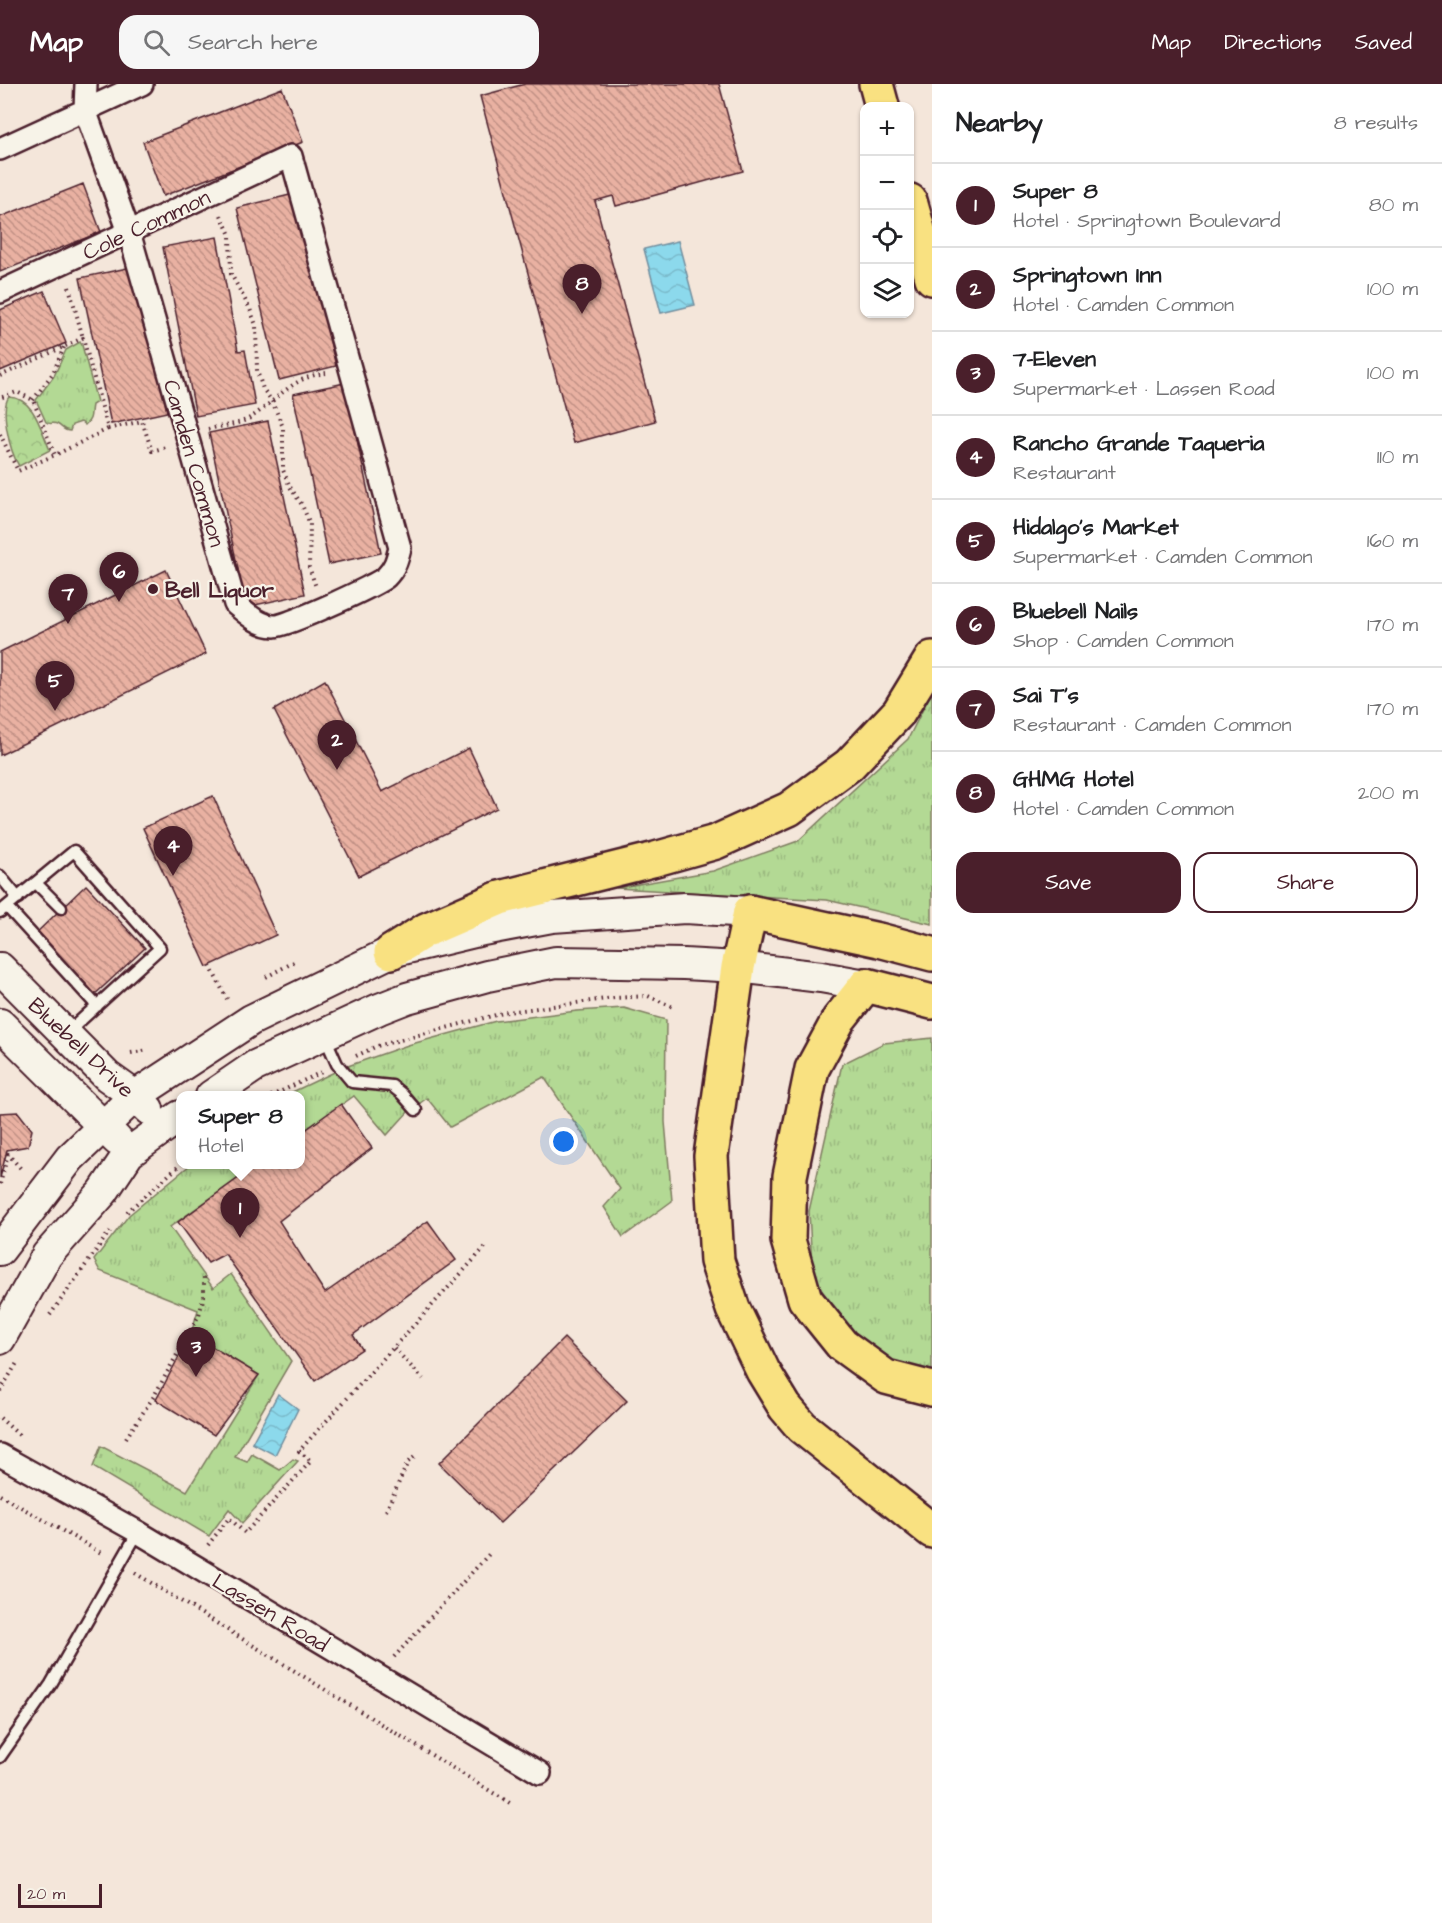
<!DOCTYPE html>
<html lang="en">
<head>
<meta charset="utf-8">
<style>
  body { margin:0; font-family:"Architects Daughter",sans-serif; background:#f6f6f6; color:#202124 }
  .controls { position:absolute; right:18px; top:18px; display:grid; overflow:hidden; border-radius:12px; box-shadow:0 2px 4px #0004 }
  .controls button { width:54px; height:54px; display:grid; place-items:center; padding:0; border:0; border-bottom:2px solid #e0e0e0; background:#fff; color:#202124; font:30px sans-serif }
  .scale { position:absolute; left:18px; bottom:15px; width:84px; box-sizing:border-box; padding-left:6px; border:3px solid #4a1f2b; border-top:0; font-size:16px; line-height:21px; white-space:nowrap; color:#4a1f2b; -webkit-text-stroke:4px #f7f3e8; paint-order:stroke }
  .you { position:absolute; left:564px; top:1058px; width:21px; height:21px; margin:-15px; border:4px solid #fff; border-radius:50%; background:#1a73e8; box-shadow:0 0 0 9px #1a73e833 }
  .badge { display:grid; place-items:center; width:39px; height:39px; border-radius:50%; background:#4a1f2b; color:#fff; font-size:20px; font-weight:700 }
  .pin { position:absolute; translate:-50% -50px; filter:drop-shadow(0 2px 3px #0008) }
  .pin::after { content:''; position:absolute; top:32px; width:21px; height:18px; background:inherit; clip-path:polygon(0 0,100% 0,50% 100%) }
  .popup { position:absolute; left:176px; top:1007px; width:129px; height:78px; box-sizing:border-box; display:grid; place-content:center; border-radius:12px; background:#fff; filter:drop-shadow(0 2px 4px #0005); font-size:20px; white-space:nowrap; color:#757577 }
  .popup b { font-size:22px; color:#202124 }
  .popup::after { content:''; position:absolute; left:50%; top:100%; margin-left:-12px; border:12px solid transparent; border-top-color:#fff }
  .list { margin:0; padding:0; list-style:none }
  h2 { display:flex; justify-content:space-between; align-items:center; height:78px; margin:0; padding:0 24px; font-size:26px }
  h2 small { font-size:20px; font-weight:400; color:#757577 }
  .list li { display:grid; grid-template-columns:39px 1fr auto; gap:18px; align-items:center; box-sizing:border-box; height:84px; padding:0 24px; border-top:2px solid #e0e0e0 }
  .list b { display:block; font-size:22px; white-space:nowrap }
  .list p { margin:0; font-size:20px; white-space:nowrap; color:#757577 }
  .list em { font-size:20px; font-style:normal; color:#757577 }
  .actions { display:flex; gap:12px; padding:18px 24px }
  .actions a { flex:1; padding:14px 0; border:2px solid #4a1f2b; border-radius:18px; text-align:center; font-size:21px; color:#4a1f2b }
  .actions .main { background:#4a1f2b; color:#fff }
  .icon { flex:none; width:33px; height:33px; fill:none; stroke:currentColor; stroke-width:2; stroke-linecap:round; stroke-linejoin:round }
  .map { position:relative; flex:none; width:932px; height:1839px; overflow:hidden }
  header { display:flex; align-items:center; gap:36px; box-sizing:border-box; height:84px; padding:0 30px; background:#4a1f2b; color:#fff }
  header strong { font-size:28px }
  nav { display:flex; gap:33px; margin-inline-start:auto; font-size:21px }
  .search { width:420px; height:54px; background:#f6f6f6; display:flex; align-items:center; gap:15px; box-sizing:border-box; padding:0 21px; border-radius:18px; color:#757577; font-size:22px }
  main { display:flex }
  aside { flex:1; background:#fff }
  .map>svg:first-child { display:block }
  .grass { fill:url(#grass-tufts); stroke:#7e7c60; stroke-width:1.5 }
  .forest { fill:url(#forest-crowns); stroke:#7e7c60; stroke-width:1.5 }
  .water { fill:url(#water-waves); stroke:#728f9f; stroke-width:1.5 }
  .building { fill:url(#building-back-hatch); stroke:#4a1f2b; stroke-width:1.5 }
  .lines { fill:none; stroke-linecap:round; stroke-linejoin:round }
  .lane-casing { stroke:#4a1f2b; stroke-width:15 }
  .street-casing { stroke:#4a1f2b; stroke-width:26 }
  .secondary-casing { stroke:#4a1f2b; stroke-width:34 }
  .primary-casing { stroke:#4a1f2b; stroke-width:38 }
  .highway-casing { stroke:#4a1f2b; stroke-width:38 }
  .path { stroke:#4a1f2b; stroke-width:4; stroke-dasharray:1.5 4.5; stroke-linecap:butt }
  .lane { stroke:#f7f3e8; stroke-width:10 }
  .street { stroke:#f7f3e8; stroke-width:21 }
  .secondary { stroke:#f7f3e8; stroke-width:30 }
  .primary { stroke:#f9e181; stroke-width:33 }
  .highway { stroke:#f9e181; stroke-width:33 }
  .poi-dot { fill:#4a1f2b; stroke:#f7f3e8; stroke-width:2 }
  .labels { text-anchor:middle; stroke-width:4.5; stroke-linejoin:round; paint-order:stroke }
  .street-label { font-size:22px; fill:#4a1f2b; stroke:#f7f3e8 }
  .poi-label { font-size:22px; font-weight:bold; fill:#4a1f2b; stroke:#f7f3e8; text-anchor:start }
</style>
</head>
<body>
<header>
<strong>Map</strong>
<div class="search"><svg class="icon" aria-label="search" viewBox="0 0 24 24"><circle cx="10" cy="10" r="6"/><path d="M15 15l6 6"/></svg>Search here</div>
<nav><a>Map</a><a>Directions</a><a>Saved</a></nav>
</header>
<main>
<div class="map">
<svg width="932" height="1839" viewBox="0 0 932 1839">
  <defs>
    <pattern id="grass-tufts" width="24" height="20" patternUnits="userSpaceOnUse" patternTransform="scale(1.5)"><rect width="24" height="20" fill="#b3d994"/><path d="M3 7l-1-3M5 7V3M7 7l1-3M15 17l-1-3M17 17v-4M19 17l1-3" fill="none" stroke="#9bba80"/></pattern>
    <pattern id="forest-crowns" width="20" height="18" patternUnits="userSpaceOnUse" patternTransform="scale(1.5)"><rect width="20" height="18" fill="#b3d994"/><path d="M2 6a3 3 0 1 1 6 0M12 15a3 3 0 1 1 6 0" fill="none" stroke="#9bba80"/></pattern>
    <pattern id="water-waves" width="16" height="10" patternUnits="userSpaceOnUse" patternTransform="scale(1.5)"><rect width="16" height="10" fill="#8cd9ec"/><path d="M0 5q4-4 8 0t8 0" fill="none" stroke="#7abacb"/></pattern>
    <pattern id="building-back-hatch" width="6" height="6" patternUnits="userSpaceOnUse" patternTransform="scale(1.5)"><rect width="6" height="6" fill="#e9b1a2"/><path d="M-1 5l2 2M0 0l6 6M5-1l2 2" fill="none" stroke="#bf8f84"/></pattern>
  </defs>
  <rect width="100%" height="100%" fill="#f4e6da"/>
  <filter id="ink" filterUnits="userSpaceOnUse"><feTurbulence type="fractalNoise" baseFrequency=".0167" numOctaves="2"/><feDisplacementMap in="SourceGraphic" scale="12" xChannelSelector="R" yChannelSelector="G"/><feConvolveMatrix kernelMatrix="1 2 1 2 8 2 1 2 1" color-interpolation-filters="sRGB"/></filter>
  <g filter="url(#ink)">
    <path class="grass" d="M 80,258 L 82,261 L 97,318 L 92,321 C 90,330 93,334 85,341 L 81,338 L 72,341 L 70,347 C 63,347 63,343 57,340 C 53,338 50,341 46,338 L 36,316 L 54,292 L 66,266 Z
      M 932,607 L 932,840 L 827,816 L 616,804 L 713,787 L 798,757 L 908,655 Z
      M 624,924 L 666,936 L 665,1038 L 672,1117 L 623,1153 L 604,1123 L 620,1105 L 544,993 L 450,1043 L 427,1014 L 408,1028 L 387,1051 L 354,1012 L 300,1050 L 300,1012 L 284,1012 L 345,983 L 408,961 L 496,937 L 577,927 Z
      M 932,954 L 932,1292 L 915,1292 L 868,1266 L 832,1230 L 812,1184 L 809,1127 L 842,980 L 884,959 Z
      M 190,1081 L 257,1081 L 170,1143 L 213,1204 L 231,1190 L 291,1277 L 235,1373 L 247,1378 L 252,1370 L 280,1386 L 293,1375 L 298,1377 L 242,1439 L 229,1425 L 209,1452 L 93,1383 L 101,1362 L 187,1407 L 259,1291 L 191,1250 L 198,1226 L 100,1187 L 94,1176 L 129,1131 Z"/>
    <path class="forest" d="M 9,313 C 35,314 41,347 50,366 L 19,382 C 9,366 0,324 9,313 Z"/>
    <path class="water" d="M 678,157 L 695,221 L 661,229 L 644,165 Z
      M 278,1310 L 298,1325 L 275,1371 L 252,1359 Z"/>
    <path class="building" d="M 525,0 L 719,0 L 743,87 L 616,122 L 613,112 L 595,117 L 655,337 L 574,359 L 480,12 Z
      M 282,4 L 303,58 L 163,112 L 143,58 Z
      M 83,100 L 101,148 L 0,188 L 0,133 Z
      M 294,110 L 336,282 L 279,296 L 237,124 Z
      M 217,153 L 238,267 L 245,266 L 255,321 L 196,332 L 163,163 Z
      M 137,182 L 167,328 L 111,340 L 80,194 Z
      M 44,207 L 66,259 L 0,287 L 0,226 Z
      M 345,299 L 381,469 L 329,480 L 293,310 Z
      M 268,337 L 305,510 L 246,523 L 209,349 Z
      M 166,486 L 206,570 L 0,671 L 0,568 Z
      M 325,596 L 382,708 L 469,664 L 497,724 L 359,792 L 274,626 Z
      M 213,712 L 276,851 L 207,883 L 143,744 Z
      M 86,801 L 145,864 L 91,914 L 33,852 Z
      M 341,1020 L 372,1064 L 279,1137 L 325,1209 L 428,1137 L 456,1176 L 353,1251 L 362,1265 L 315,1297 L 225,1170 L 208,1179 L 178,1138 L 258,1080 L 300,1080 L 300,1050 Z
      M 18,1028 L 32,1046 L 28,1062 L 7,1066 L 0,1094 L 0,1029 Z
      M 191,1250 L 259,1291 L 214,1351 L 156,1316 Z
      M 564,1254 L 627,1317 L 500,1439 L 439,1379 Z"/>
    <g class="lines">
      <g class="lane-casing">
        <path id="lane" d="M 0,792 L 18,814
          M 36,799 L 61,824
          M 7,823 L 97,922
          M 0,828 L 74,767 L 160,864 L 68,948
          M 325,953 L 337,980 L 352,998 L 392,1002 L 402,1010 L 416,1026
          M 0,1673 L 51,1600 L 138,1448"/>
      </g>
      <g class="street-casing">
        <path id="street" d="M 0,65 L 142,0
          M 0,208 L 291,72 L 400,464 C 397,476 395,484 386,493 C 379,500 285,543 275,542 C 259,542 246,529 235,520 L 129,148 L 85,26 L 86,0
          M 0,1371 L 138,1448 L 540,1689"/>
      </g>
      <g class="secondary-casing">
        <path id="secondary" d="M 0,884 L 107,992 L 135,1012 L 148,1025
          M 0,940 L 117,1056
          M 211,1012 L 255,982 L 379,925 L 407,914 L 487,892 L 556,878 L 684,880 L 738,883 L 821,893 L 866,901
          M 0,1166 L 70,1074 L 135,1012 L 251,936 L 391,868 L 483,846 L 552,833 L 685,824 L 750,828
          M 0,1255 L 47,1171 L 103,1108 L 129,1069 L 180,1032"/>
      </g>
      <g class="primary-casing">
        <path id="primary" d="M 750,828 L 879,856 L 932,870
          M 866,901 L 932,918"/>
      </g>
      <g class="highway-casing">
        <path id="highway" d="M 876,0 L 882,22
          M 910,117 L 932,194
          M 750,828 L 738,883 L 711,1072 L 717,1177 L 733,1225 L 763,1287 L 785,1323 L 802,1343 L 932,1447
          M 391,868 L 426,846 L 500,814 L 652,776 L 716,758 L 789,725 L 849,681 L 899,628 L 932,574
          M 866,901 L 839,935 L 812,985 L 790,1092 L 788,1156 L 805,1215 L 842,1261 L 886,1293 L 932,1305"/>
      </g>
      <path class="path" d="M 221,131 L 230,151 L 231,190 L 250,225 L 256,241 L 257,287 L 263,305 L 272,317 L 283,343 L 283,386 L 290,403 L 302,421 L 310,440 L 309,483 L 316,503
        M 69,203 L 83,254
        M 0,292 L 83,254 L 108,345 L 55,371 L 33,316 L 17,308 L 0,314
        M 33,316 L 53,289 L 64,263
        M 108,345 L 142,337 L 152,367 L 166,363
        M 208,345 C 221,342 238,341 250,334 C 278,316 291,293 326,289
        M 0,350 L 18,387 L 55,371
        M 210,882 L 227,915
        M 266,893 L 294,878
        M 131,969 L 148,966
        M 356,972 L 377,962 L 507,928 L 614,914 L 648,912 L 673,923
        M 271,1012 L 322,988
        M 0,1100 L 8,1070 L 23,1087
        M 127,1128 L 181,1080
        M 50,1231 L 110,1147
        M 394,1264 L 423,1295
        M 0,1307 L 17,1279
        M 0,1334 L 20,1352
        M 126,1354 L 154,1312 L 199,1231 L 204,1212 L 204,1190
        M 0,1411 L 103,1470
        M 386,1427 L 408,1378 L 417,1371
        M 208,1461 L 229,1434 L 245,1449 L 311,1377 L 299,1367 L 488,1160
        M 135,1489 L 513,1721
        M 394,1573 L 490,1469"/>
      <use href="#lane" class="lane"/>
      <use href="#street" class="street"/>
      <use href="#secondary" class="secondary"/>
      <use href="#primary" class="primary"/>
      <use href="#highway" class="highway"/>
    </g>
  </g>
  <circle class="poi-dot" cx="153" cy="505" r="6"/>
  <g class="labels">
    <g class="street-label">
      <text transform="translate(146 140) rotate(-25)" y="8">Cole Common</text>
      <text transform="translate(195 379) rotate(74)" y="8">Camden Common</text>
      <text transform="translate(82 963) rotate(43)" y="8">Bluebell Drive</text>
      <text transform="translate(271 1528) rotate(31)" y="8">Lassen Road</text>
    </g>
    <g class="poi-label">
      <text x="165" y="513">Bell Liquor</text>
    </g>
  </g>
</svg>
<div class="controls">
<button>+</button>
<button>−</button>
<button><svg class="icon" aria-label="locate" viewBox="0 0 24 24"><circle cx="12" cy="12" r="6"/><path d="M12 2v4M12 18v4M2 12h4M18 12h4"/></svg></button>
<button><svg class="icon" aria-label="layers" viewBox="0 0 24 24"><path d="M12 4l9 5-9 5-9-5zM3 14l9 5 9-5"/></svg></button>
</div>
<div class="scale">20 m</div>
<div class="you"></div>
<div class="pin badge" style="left:240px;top:1154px">1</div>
<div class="popup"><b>Super 8</b>Hotel</div>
<div class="pin badge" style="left:337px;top:686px">2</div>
<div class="pin badge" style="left:196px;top:1293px">3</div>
<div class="pin badge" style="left:173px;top:792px">4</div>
<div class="pin badge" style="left:55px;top:627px">5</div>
<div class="pin badge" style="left:119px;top:518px">6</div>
<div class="pin badge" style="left:68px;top:540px">7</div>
<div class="pin badge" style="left:582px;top:230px">8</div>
</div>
<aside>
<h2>Nearby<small>8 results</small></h2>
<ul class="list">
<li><span class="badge">1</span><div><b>Super 8</b><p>Hotel · Springtown Boulevard</p></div><em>80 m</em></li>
<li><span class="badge">2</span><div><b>Springtown Inn</b><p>Hotel · Camden Common</p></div><em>100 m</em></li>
<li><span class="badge">3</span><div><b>7-Eleven</b><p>Supermarket · Lassen Road</p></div><em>100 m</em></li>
<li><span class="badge">4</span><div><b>Rancho Grande Taqueria</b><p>Restaurant</p></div><em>110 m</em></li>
<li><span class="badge">5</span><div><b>Hidalgo's Market</b><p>Supermarket · Camden Common</p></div><em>160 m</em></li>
<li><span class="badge">6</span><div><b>Bluebell Nails</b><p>Shop · Camden Common</p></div><em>170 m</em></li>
<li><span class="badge">7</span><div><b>Sai T's</b><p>Restaurant · Camden Common</p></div><em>170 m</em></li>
<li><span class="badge">8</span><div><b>GHMG Hotel</b><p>Hotel · Camden Common</p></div><em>200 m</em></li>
</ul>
<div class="actions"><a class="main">Save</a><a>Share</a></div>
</aside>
</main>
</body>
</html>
